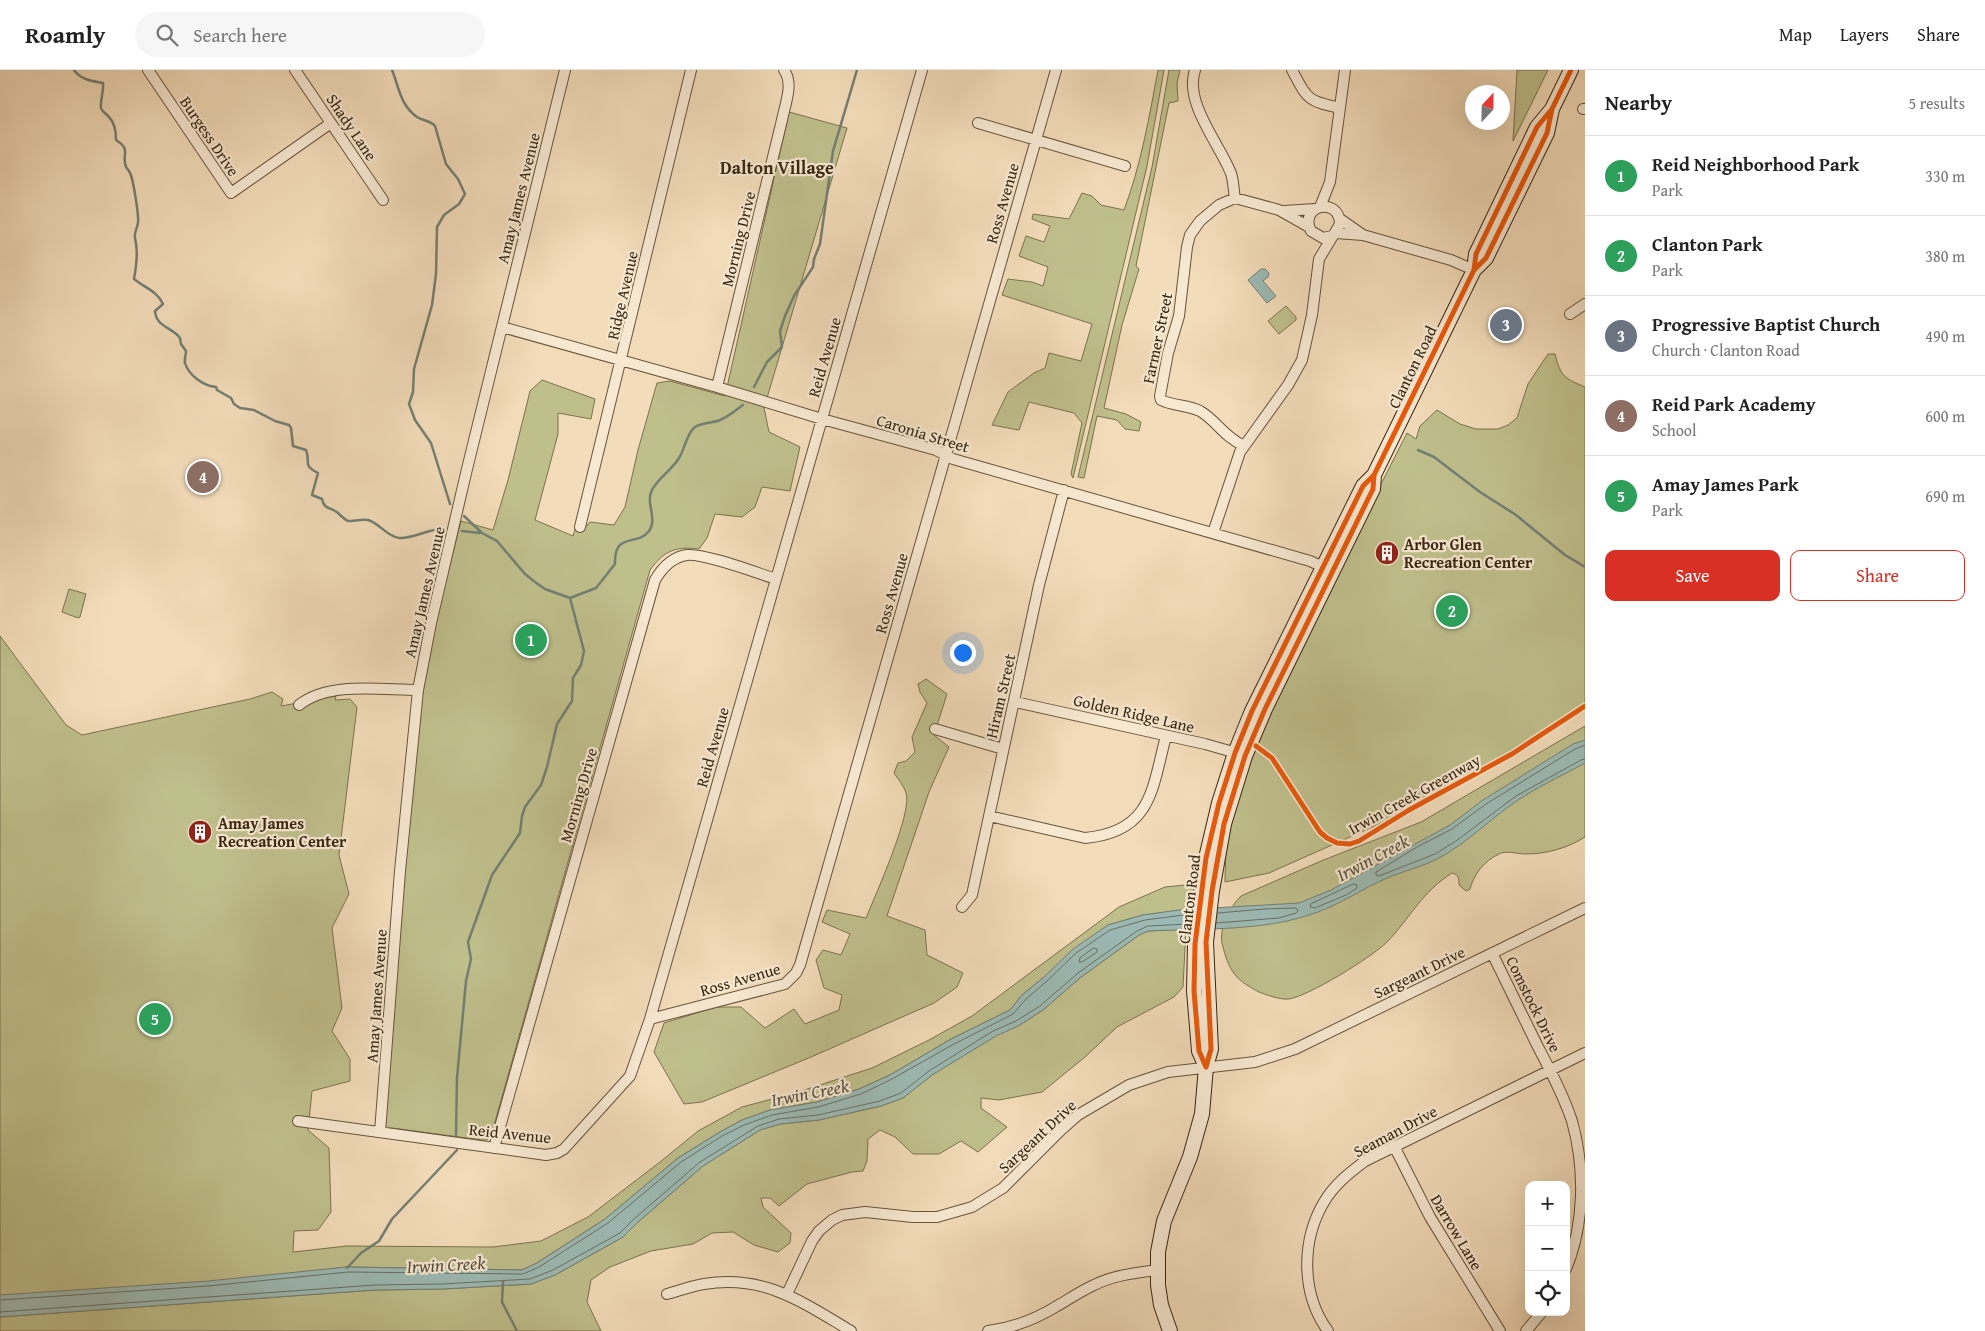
<!DOCTYPE html>
<html lang="en">
<head>
<meta charset="utf-8">
<style>
  body { margin:0; font-family:"Gentium Book Plus",serif; background:#f6f6f6; color:#222 }
  .controls { position:absolute; right:15px; bottom:15px; display:grid; overflow:hidden; border-radius:10px; box-shadow:0 5px 20px #0002 }
  .controls button { width:45px; height:45px; display:grid; place-items:center; padding:0; border:0; border-bottom:1px solid #e0e0e0; background:#fff; color:#222; font:25px sans-serif }
  .compass { position:absolute; left:1465px; top:15px; width:45px; height:45px; border-radius:50%; background:#fff; box-shadow:0 5px 20px #0002; rotate:22deg }
  .you { position:absolute; left:962px; top:582px; width:18px; height:18px; margin:-12px; border:4px solid #fff; border-radius:50%; background:#1a73e8; box-shadow:0 0 0 8px #1a73e833 }
  .badge { display:grid; place-items:center; width:32px; height:32px; border-radius:50%; background:#d93025; color:#fff; font-size:16px; font-weight:700 }
  .pin { position:absolute; translate:-50% -50%; border:2px solid #fff; box-shadow:0 1px 5px #0006 }
  .list { margin:0; padding:0; list-style:none }
  h2 { display:flex; justify-content:space-between; align-items:center; height:65px; margin:0; padding:0 20px; font-size:21px }
  h2 small { font-size:16px; font-weight:400; color:#767676 }
  .list li { display:grid; grid-template-columns:32px 1fr auto; gap:15px; align-items:center; box-sizing:border-box; height:80px; padding:0 20px; border-top:1px solid #e0e0e0 }
  .list b { display:block; font-size:19px; white-space:nowrap }
  .list p { margin:0; font-size:16px; white-space:nowrap; color:#767676 }
  .list em { font-size:16px; font-style:normal; color:#767676 }
  .actions { display:flex; gap:10px; padding:15px 20px }
  .actions a { flex:1; padding:11px 0; border:1px solid #d93025; border-radius:10px; text-align:center; font-size:18px; color:#d93025 }
  .actions .main { background:#d93025; color:#fff }
  .icon { flex:none; width:28px; height:28px; fill:none; stroke:currentColor; stroke-width:2; stroke-linecap:round; stroke-linejoin:round }
  .map { position:relative; flex:none; width:1585px; height:1261px; overflow:hidden }
  header { display:flex; align-items:center; gap:30px; box-sizing:border-box; height:70px; padding:0 25px; background:#fff; border-bottom:1px solid #e0e0e0 }
  header strong { font-size:24px }
  nav { display:flex; gap:28px; margin-inline-start:auto; font-size:18px }
  .search { width:350px; height:45px; background:#f6f6f6; display:flex; align-items:center; gap:12px; box-sizing:border-box; padding:0 18px; border-radius:28px; color:#767676; font-size:19px }
  main { display:flex }
  aside { flex:1; background:#fff }
  .map>svg:first-child { display:block }
  .green { fill:#bfbf8c; stroke:#7b724e }
  .water { fill:#9cbab5; stroke:#747f73 }
  .lines { fill:none; stroke-linecap:round; stroke-linejoin:round }
  .shore { stroke:#6a7062; stroke-width:1 }
  .stream { stroke:#747f73; stroke-width:2.5 }
  .street-casing { stroke:#66543a; stroke-width:12 }
  .secondary-casing { stroke:#372610; stroke-width:16 }
  .street { stroke:#f7e8d2; stroke-width:10 }
  .secondary { stroke:#f7e8d2; stroke-width:14 }
  .cycleway-casing { stroke:#f7e8d2; stroke-width:8 }
  .cycleway { stroke:#e8590c; stroke-width:5 }
  .labels { text-anchor:middle; stroke-width:4.5; stroke-linejoin:round; paint-order:stroke }
  .street-label { font-size:16px; fill:#372610; stroke:#f7e8d2 }
  .poi-label { font-size:16px; font-weight:bold; fill:#372610; stroke:#f7e8d2; text-anchor:start }
  .neighbourhood-label { font-size:18px; font-weight:bold; fill:#372610; stroke:#f7e8d2 }
  .water-label { font-size:18px; font-style:italic; fill:#555242; stroke:#f7e8d2 }
</style>
</head>
<body>
<header>
<strong>Roamly</strong>
<div class="search"><svg class="icon" aria-label="search" viewBox="0 0 24 24"><circle cx="10" cy="10" r="6"/><path d="M15 15l6 6"/></svg>Search here</div>
<nav><a>Map</a><a>Layers</a><a>Share</a></nav>
</header>
<main>
<div class="map">
<svg width="1585" height="1261" viewBox="0 0 1585 1261">
  <rect width="100%" height="100%" fill="#f3dcba"/>
  <filter id="stains"><feTurbulence type="fractalNoise" baseFrequency=".004" numOctaves="4"/><feColorMatrix values="0 0 0 0 .2 0 0 0 0 .09 0 0 0 0 .02 0 0 0 .5 -.17"/></filter>
  <radialGradient id="worn" r=".72"><stop offset=".6" stop-color="#630" stop-opacity="0"/><stop offset="1" stop-color="#630" stop-opacity=".3"/></radialGradient>
  <path class="green" d="M 1158,0 L 1164,0 L 1147,96 L 1073,408 L 1071,404 L 1082,353 L 1074,343 L 1029,332 L 1019,360 L 992,355 L 1008,322 L 1034,303 L 1045,298 L 1049,283 L 1081,291 L 1092,254 L 1002,225 L 1008,209 L 1032,212 L 1043,216 L 1048,197 L 1019,186 L 1026,166 L 1044,172 L 1050,156 L 1032,149 L 1033,144 L 1069,149 L 1082,123 L 1092,126 L 1101,135 L 1124,140 C 1141,95 1149,48 1158,0 Z
    M 1169,0 L 1180,0 L 1177,13 L 1178,31 L 1169,33 L 1136,196 L 1139,199 L 1122,255 L 1104,338 L 1126,344 L 1141,352 L 1139,361 L 1125,359 L 1117,350 L 1097,346 L 1084,408 L 1078,407 L 1152,97 Z
    M 1517,0 L 1548,0 L 1513,71 Z
    M 789,42 L 847,58 L 764,338 L 769,362 L 800,377 L 790,421 L 762,417 L 755,437 L 742,447 L 715,444 L 707,468 L 699,479 C 675,476 664,481 650,500 L 491,1066 L 487,1070 L 482,1070 L 385,1057 L 404,801 L 420,631 L 435,553 L 461,451 L 493,460 L 508,410 L 530,321 L 542,310 L 595,329 L 591,349 L 558,343 L 558,364 L 535,450 L 573,466 L 576,456 L 585,458 L 590,452 L 614,455 L 625,437 L 638,380 L 657,313 L 670,311 L 725,326 Z
    M 1286,236 L 1296,247 L 1296,250 L 1279,264 L 1268,251 Z
    M 1548,284 L 1555,284 C 1561,307 1564,308 1585,317 L 1585,631 L 1578,639 L 1442,726 L 1269,803 L 1225,812 L 1226,767 L 1253,681 L 1349,477 L 1407,363 L 1416,369 L 1420,356 L 1437,340 L 1460,354 L 1476,359 L 1498,359 L 1508,355 L 1517,348 L 1528,314 Z
    M 69,519 L 86,524 L 80,547 L 78,548 L 62,542 Z
    M 0,566 L 66,655 L 82,665 L 250,629 L 272,622 L 283,629 L 281,636 L 336,626 L 335,630 L 350,629 L 357,637 L 339,785 L 349,824 L 332,858 L 342,938 L 332,961 L 350,989 L 350,1011 L 312,1021 L 308,1060 L 329,1078 L 331,1142 L 318,1160 L 294,1161 L 293,1182 L 347,1176 L 493,1177 L 541,1171 L 588,1147 L 660,1092 L 698,1061 L 742,1037 L 795,1023 L 872,998 L 929,970 L 972,946 L 1119,837 L 1165,817 L 1195,814 L 1190,839 L 1143,845 L 1108,855 L 1022,925 L 1010,940 L 951,969 L 890,1005 L 859,1019 L 817,1032 L 770,1040 L 742,1050 L 720,1062 L 678,1088 L 605,1149 L 537,1193 L 522,1200 L 347,1197 L 0,1239 Z
    M 926,609 L 947,624 L 934,665 L 949,677 L 929,722 L 887,846 L 925,860 L 927,885 L 963,903 L 957,917 L 934,933 L 811,987 L 702,1032 L 684,1034 L 654,982 L 664,953 L 716,937 L 741,937 L 765,958 L 794,939 L 805,954 L 839,940 L 842,925 L 824,918 L 816,890 L 823,880 L 841,885 L 850,864 L 822,852 L 827,840 L 866,848 C 875,826 913,742 906,723 C 904,716 898,709 894,703 L 898,693 L 906,691 L 915,682 L 912,667 L 927,633 L 920,622 L 918,614 Z
    M 1585,656 L 1585,767 C 1568,778 1546,784 1526,784 C 1518,784 1505,780 1499,784 C 1484,791 1474,804 1470,819 L 1466,821 L 1459,815 C 1459,808 1459,805 1452,803 C 1422,822 1410,848 1387,872 C 1372,887 1309,926 1289,929 C 1280,930 1267,925 1259,922 C 1234,909 1229,901 1222,873 C 1219,857 1230,837 1241,826 L 1321,791 L 1421,752 Z
    M 1186,859 L 1183,917 L 1174,927 L 1117,957 L 1085,987 L 1042,1022 L 999,1030 L 981,1028 L 981,1038 L 1007,1057 L 978,1082 L 961,1071 L 939,1084 L 913,1084 L 895,1067 L 880,1060 L 868,1069 L 867,1091 L 863,1101 L 852,1102 L 807,1114 L 779,1136 L 770,1128 L 761,1128 L 763,1137 L 791,1163 L 790,1173 L 778,1182 L 754,1175 L 733,1162 L 712,1163 L 693,1174 L 651,1181 L 610,1197 L 591,1210 L 587,1232 L 601,1261 L 0,1261 L 0,1247 L 375,1220 L 443,1219 L 531,1214 L 555,1205 L 623,1167 L 638,1152 L 703,1096 L 760,1060 L 780,1054 L 819,1050 L 881,1036 L 903,1028 L 932,1005 L 996,965 L 1018,956 L 1043,940 L 1081,907 L 1139,865 L 1148,861 Z"/>
  <path class="water" d="M 1261,199 L 1265,199 L 1269,203 L 1268,207 L 1263,211 L 1276,226 L 1267,233 L 1248,210 Z
    M 1585,670 L 1585,693 C 1563,705 1539,716 1518,730 C 1491,748 1467,773 1439,788 C 1422,797 1403,801 1385,809 C 1362,819 1342,833 1318,842 C 1264,862 1205,858 1148,861 L 1139,865 L 1081,907 L 1043,940 L 1018,956 L 996,966 L 932,1005 L 903,1028 L 881,1036 L 819,1050 L 780,1054 L 760,1060 L 703,1096 L 638,1152 L 623,1167 L 555,1205 L 531,1214 L 443,1219 L 375,1220 L 0,1247 L 0,1225 L 208,1211 L 347,1197 L 522,1200 L 537,1193 L 605,1149 L 678,1088 L 720,1062 L 742,1050 L 770,1040 L 817,1032 L 859,1019 L 890,1005 L 951,969 L 1010,940 L 1022,925 L 1044,907 L 1073,879 L 1108,855 L 1143,845 L 1179,840 L 1299,833 L 1331,820 L 1450,755 L 1483,730 L 1573,674 Z"/>
  <g class="lines">
    <path class="shore" d="M 1585,675 L 1575,679 L 1486,734 L 1452,759 L 1417,777 L 1376,802 L 1376,805 L 1379,806 L 1435,784 L 1456,771 L 1516,726 L 1581,690 L 1585,689
      M 1354,814 L 1357,815 L 1357,818 L 1346,825 L 1315,838 L 1310,837 L 1311,834 Z
      M 1216,853 L 1279,848 L 1296,843 L 1298,841 L 1296,838 L 1264,839 L 1218,843
      M 1094,878 L 1097,879 L 1097,882 L 1082,892 L 1079,892 L 1080,888 Z
      M 0,1230 L 208,1216 L 348,1202 L 523,1204 L 539,1197 L 608,1153 L 681,1092 L 722,1066 L 744,1055 L 772,1045 L 818,1037 L 861,1024 L 892,1009 L 954,974 L 1013,944 L 1026,929 L 1047,911 L 1076,883 L 1110,860 L 1145,850 L 1191,844
      M 0,1242 L 375,1215 L 443,1214 L 530,1209 L 553,1200 L 620,1163 L 635,1148 L 700,1092 L 758,1056 L 779,1049 L 818,1045 L 880,1031 L 901,1023 L 929,1001 L 993,961 L 1016,951 L 1040,936 L 1078,903 L 1137,861 L 1148,856 L 1189,854"/>
    <path class="stream" d="M 74,0 C 81,10 92,11 103,13 C 104,21 100,30 101,38 C 102,42 106,43 109,47 C 115,53 116,62 116,70 C 132,80 121,84 126,97 C 127,99 129,100 130,103 C 133,108 139,146 138,152 C 138,157 134,162 135,167 C 135,170 136,172 136,174 C 138,185 136,198 134,209 C 145,218 157,221 163,234 L 155,241 C 156,257 172,257 180,268 L 181,274 L 186,281 C 186,285 184,290 185,293 C 189,306 204,316 216,317 L 217,320 L 231,328 L 234,334 L 240,338 L 254,340 L 275,351 L 289,355 L 291,358 L 293,376 L 306,380 C 311,393 302,395 318,403 L 312,425 L 322,429 C 324,440 331,437 338,443 C 341,446 344,449 348,451 C 354,451 362,449 368,450 C 379,453 388,467 399,468 C 413,469 428,459 442,459
      M 392,0 C 399,17 400,35 417,47 C 423,51 430,50 435,56 L 446,94 L 458,109 L 465,124 L 459,134 L 444,145 L 437,157 L 436,204 L 432,235 L 414,299 L 413,322 L 409,334 L 415,350 L 431,373 L 450,434
      M 754,317 L 767,292 L 782,277 L 780,261 L 785,246 L 794,226 L 813,197 L 814,189 L 820,174 L 833,81 L 857,0
      M 1418,380 L 1434,387 L 1480,422 L 1516,445 L 1565,485 L 1585,497
      M 464,446 L 482,463 L 497,471 L 525,504 L 535,512 L 545,519 L 570,528 L 596,518 L 615,494 C 614,461 637,477 649,461 C 658,449 645,432 652,420 C 658,408 672,400 679,388 C 685,379 686,364 695,357 C 700,353 713,353 720,350 C 728,347 736,340 743,335
      M 462,461 L 480,463
      M 456,1065 L 457,1008 L 466,911 L 471,889 L 468,872 L 492,805 L 520,763 L 522,746 L 525,737 L 541,715 L 547,697 L 557,654 L 572,631 L 573,608 L 581,595 L 584,581 L 570,528
      M 347,1198 L 361,1183 L 379,1171 L 392,1149 L 457,1080
      M 503,1211 L 502,1232 L 517,1261"/>
    <g class="street-casing">
      <path id="street" d="M 148,0 L 231,123 L 331,53
        M 295,0 L 383,130
        M 1195,0 C 1184,32 1218,72 1230,101 C 1234,109 1233,119 1235,128
        M 1292,0 C 1308,30 1307,31 1340,38
        M 1583,39 L 1585,39
        M 978,53 L 1125,96
        M 1320,137 L 1330,112 L 1345,0
        M 1284,141 L 1315,139
        M 1340,149 L 1363,165
        M 1336,163 L 1363,165 L 1451,190 L 1474,200
        M 1570,244 L 1585,234
        M 502,257 L 717,317 L 822,349 L 936,380 L 953,389 L 1310,491 L 1330,500
        M 717,317 L 782,50 C 785,34 794,14 784,0
        M 1244,376 C 1223,366 1217,351 1200,341 C 1188,335 1173,336 1161,330 L 1160,326 L 1168,283 L 1179,246 L 1187,177 L 1190,165 L 1200,151 L 1219,135 L 1235,128 L 1279,140 L 1309,157
        M 580,457 L 691,0
        M 1213,463 L 1240,382 L 1288,315 L 1302,290 L 1312,245 L 1319,189 L 1340,154 C 1339,125 1298,136 1311,161 L 1323,168 L 1332,166
        M 1015,632 L 1205,674 L 1240,684
        M 299,635 C 329,611 382,620 418,620
        M 935,659 L 1003,679
        M 989,746 L 1085,768 C 1152,762 1152,719 1166,666
        M 962,837 L 972,825 L 1039,515 L 1064,420
        M 1492,883 C 1507,914 1522,944 1537,975 C 1550,1000 1563,1024 1572,1051 C 1585,1098 1585,1153 1566,1199
        M 650,949 L 785,914 L 796,903 L 800,895 L 1056,0
        M 298,1051 L 546,1085 L 557,1083 L 564,1079 L 630,1006 L 650,949 L 922,0
        M 380,1062 L 400,801 L 418,620 L 431,553 L 467,399 L 565,0
        M 1394,1076 L 1430,1147 L 1500,1261
        M 494,1078 L 655,510 C 662,498 672,487 687,485 C 704,483 757,503 776,509
        M 667,1224 C 679,1221 691,1216 704,1214 C 764,1204 802,1232 851,1261
        M 787,1224 L 812,1171 L 819,1161 L 832,1150 L 842,1145 L 865,1142 L 913,1147 L 937,1147 L 972,1137 L 1003,1118 L 1061,1060 L 1078,1045 L 1129,1015 L 1168,1002 L 1255,992 L 1295,979 L 1585,838
        M 988,1261 C 1012,1258 1036,1249 1057,1236 C 1069,1229 1081,1221 1094,1215 C 1114,1205 1135,1203 1157,1200
        M 1328,1261 C 1301,1224 1301,1171 1324,1132 C 1334,1115 1349,1103 1365,1091 L 1585,983
        M 1526,1261 L 1542,1242"/>
    </g>
    <g class="secondary-casing">
      <path id="secondary" d="M 1474,200 L 1486,188 L 1547,63 L 1552,39 L 1571,0
        M 1206,997 L 1199,981 L 1194,921 L 1195,874 L 1206,788 L 1219,733 L 1235,683 L 1252,641 L 1363,416 L 1374,405 L 1474,200 L 1476,184 L 1537,57 L 1552,39
        M 1170,1261 L 1161,1235 L 1158,1215 L 1158,1182 L 1164,1151 L 1190,1087 L 1202,1044 L 1206,997 L 1211,979 L 1206,872 L 1212,821 L 1224,754 L 1245,686 L 1265,639 L 1373,419 L 1374,405"/>
    </g>
    <use href="#street" class="street"/>
    <use href="#secondary" class="secondary"/>
    <g class="cycleway-casing">
      <path id="cycleway" d="M 1474,200 L 1486,188 L 1547,63 L 1552,39 L 1571,0
        M 1256,676 L 1272,688 L 1320,762 L 1327,768 L 1337,773 L 1350,774 L 1359,771 L 1409,740 L 1512,684 L 1585,636
        M 1206,997 L 1199,981 L 1194,921 L 1195,874 L 1206,788 L 1219,733 L 1235,683 L 1252,641 L 1363,416 L 1374,405 L 1474,200 L 1476,184 L 1537,57 L 1552,39
        M 1206,997 L 1211,979 L 1206,872 L 1212,821 L 1224,754 L 1245,686 L 1265,639 L 1373,419 L 1374,405"/>
    </g>
    <use href="#cycleway" class="cycleway"/>
  </g>
  <defs>
    <g id="building-disc" transform="scale(1.25)"><circle r="9.5" fill="#8f2418" stroke="#f7e8d2"/><path d="M-4-6H4V6H1V3H-1V6H-4ZM-2.5-4.3h1.7v1.8h-1.7ZM.8-4.3h1.7v1.8H.8ZM-2.5-1h1.7V.8h-1.7ZM.8-1h1.7V.8H.8Z" fill="#fff"/></g>
  </defs>
  <g fill-rule="evenodd">
    <use href="#building-disc" x="1387" y="483"/>
    <use href="#building-disc" x="200" y="762"/>
  </g>
  <g class="labels">
    <g class="street-label">
      <text transform="translate(352 57) rotate(56)" y="6">Shady Lane</text>
      <text transform="translate(210 66) rotate(56)" y="6">Burgess Drive</text>
      <text transform="translate(518 128) rotate(-76)" y="6">Amay James Avenue</text>
      <text transform="translate(1002 133) rotate(-74)" y="6">Ross Avenue</text>
      <text transform="translate(738 169) rotate(-76)" y="6">Morning Drive</text>
      <text transform="translate(622 225) rotate(-77)" y="6">Ridge Avenue</text>
      <text transform="translate(1157 268) rotate(-78)" y="6">Farmer Street</text>
      <text transform="translate(824 287) rotate(-74)" y="6">Reid Avenue</text>
      <text transform="translate(1412 297) rotate(-64)" y="6">Clanton Road</text>
      <text transform="translate(923 363) rotate(17)" y="6">Caronia Street</text>
      <text transform="translate(424 522) rotate(-77)" y="6">Amay James Avenue</text>
      <text transform="translate(891 523) rotate(-74)" y="6">Ross Avenue</text>
      <text transform="translate(1000 626) rotate(-77)" y="6">Hiram Street</text>
      <text transform="translate(1134 643) rotate(13)" y="6">Golden Ridge Lane</text>
      <text transform="translate(712 677) rotate(-74)" y="6">Reid Avenue</text>
      <text transform="translate(1414 724) rotate(-29)" y="6">Irwin Creek Greenway</text>
      <text transform="translate(578 725) rotate(-74)" y="6">Morning Drive</text>
      <text transform="translate(1189 829) rotate(-83)" y="6">Clanton Road</text>
      <text transform="translate(1419 902) rotate(-26)" y="6">Sargeant Drive</text>
      <text transform="translate(740 909) rotate(-16)" y="6">Ross Avenue</text>
      <text transform="translate(376 926) rotate(-86)" y="6">Amay James Avenue</text>
      <text transform="translate(1534 934) rotate(64)" y="6">Comstock Drive</text>
      <text transform="translate(1395 1061) rotate(-28)" y="6">Seaman Drive</text>
      <text transform="translate(510 1063) rotate(6)" y="6">Reid Avenue</text>
      <text transform="translate(1037 1066) rotate(-43)" y="6">Sargeant Drive</text>
      <text transform="translate(1457 1162) rotate(59)" y="6">Darrow Lane</text>
    </g>
    <g class="poi-label">
      <text x="1404" y="480">Arbor Glen<tspan x="1404" dy="18">Recreation Center</tspan></text>
      <text x="218" y="759">Amay James<tspan x="218" dy="18">Recreation Center</tspan></text>
    </g>
    <g class="neighbourhood-label">
      <text x="777" y="104">Dalton Village</text>
    </g>
    <g class="water-label">
      <text transform="translate(1373 788) rotate(-28)" y="6">Irwin Creek</text>
      <text transform="translate(810 1023) rotate(-11)" y="6">Irwin Creek</text>
      <text transform="translate(446 1195) rotate(-3)" y="6">Irwin Creek</text>
    </g>
  </g>
  <rect width="100%" height="100%" filter="url(#stains)"/>
  <rect width="100%" height="100%" fill="url(#worn)"/>
</svg>
<div class="controls">
<button>+</button>
<button>−</button>
<button><svg class="icon" aria-label="locate" viewBox="0 0 24 24"><circle cx="12" cy="12" r="6"/><path d="M12 2v4M12 18v4M2 12h4M18 12h4"/></svg></button>
</div>
<svg class="compass" viewBox="-18 -18 36 36"><path d="M0-13l5 13h-10z" fill="#e53935"/><path d="M0 13l5-13h-10z" fill="#767676"/></svg>
<div class="you"></div>
<div class="pin badge" style="left:531px;top:570px;background:#2e9e5b">1</div>
<div class="pin badge" style="left:1452px;top:541px;background:#2e9e5b">2</div>
<div class="pin badge" style="left:1506px;top:255px;background:#6b7280">3</div>
<div class="pin badge" style="left:203px;top:407px;background:#8d6e63">4</div>
<div class="pin badge" style="left:155px;top:949px;background:#2e9e5b">5</div>
</div>
<aside>
<h2>Nearby<small>5 results</small></h2>
<ul class="list">
<li><span class="badge" style="background:#2e9e5b">1</span><div><b>Reid Neighborhood Park</b><p>Park</p></div><em>330 m</em></li>
<li><span class="badge" style="background:#2e9e5b">2</span><div><b>Clanton Park</b><p>Park</p></div><em>380 m</em></li>
<li><span class="badge" style="background:#6b7280">3</span><div><b>Progressive Baptist Church</b><p>Church · Clanton Road</p></div><em>490 m</em></li>
<li><span class="badge" style="background:#8d6e63">4</span><div><b>Reid Park Academy</b><p>School</p></div><em>600 m</em></li>
<li><span class="badge" style="background:#2e9e5b">5</span><div><b>Amay James Park</b><p>Park</p></div><em>690 m</em></li>
</ul>
<div class="actions"><a class="main">Save</a><a>Share</a></div>
</aside>
</main>
</body>
</html>
